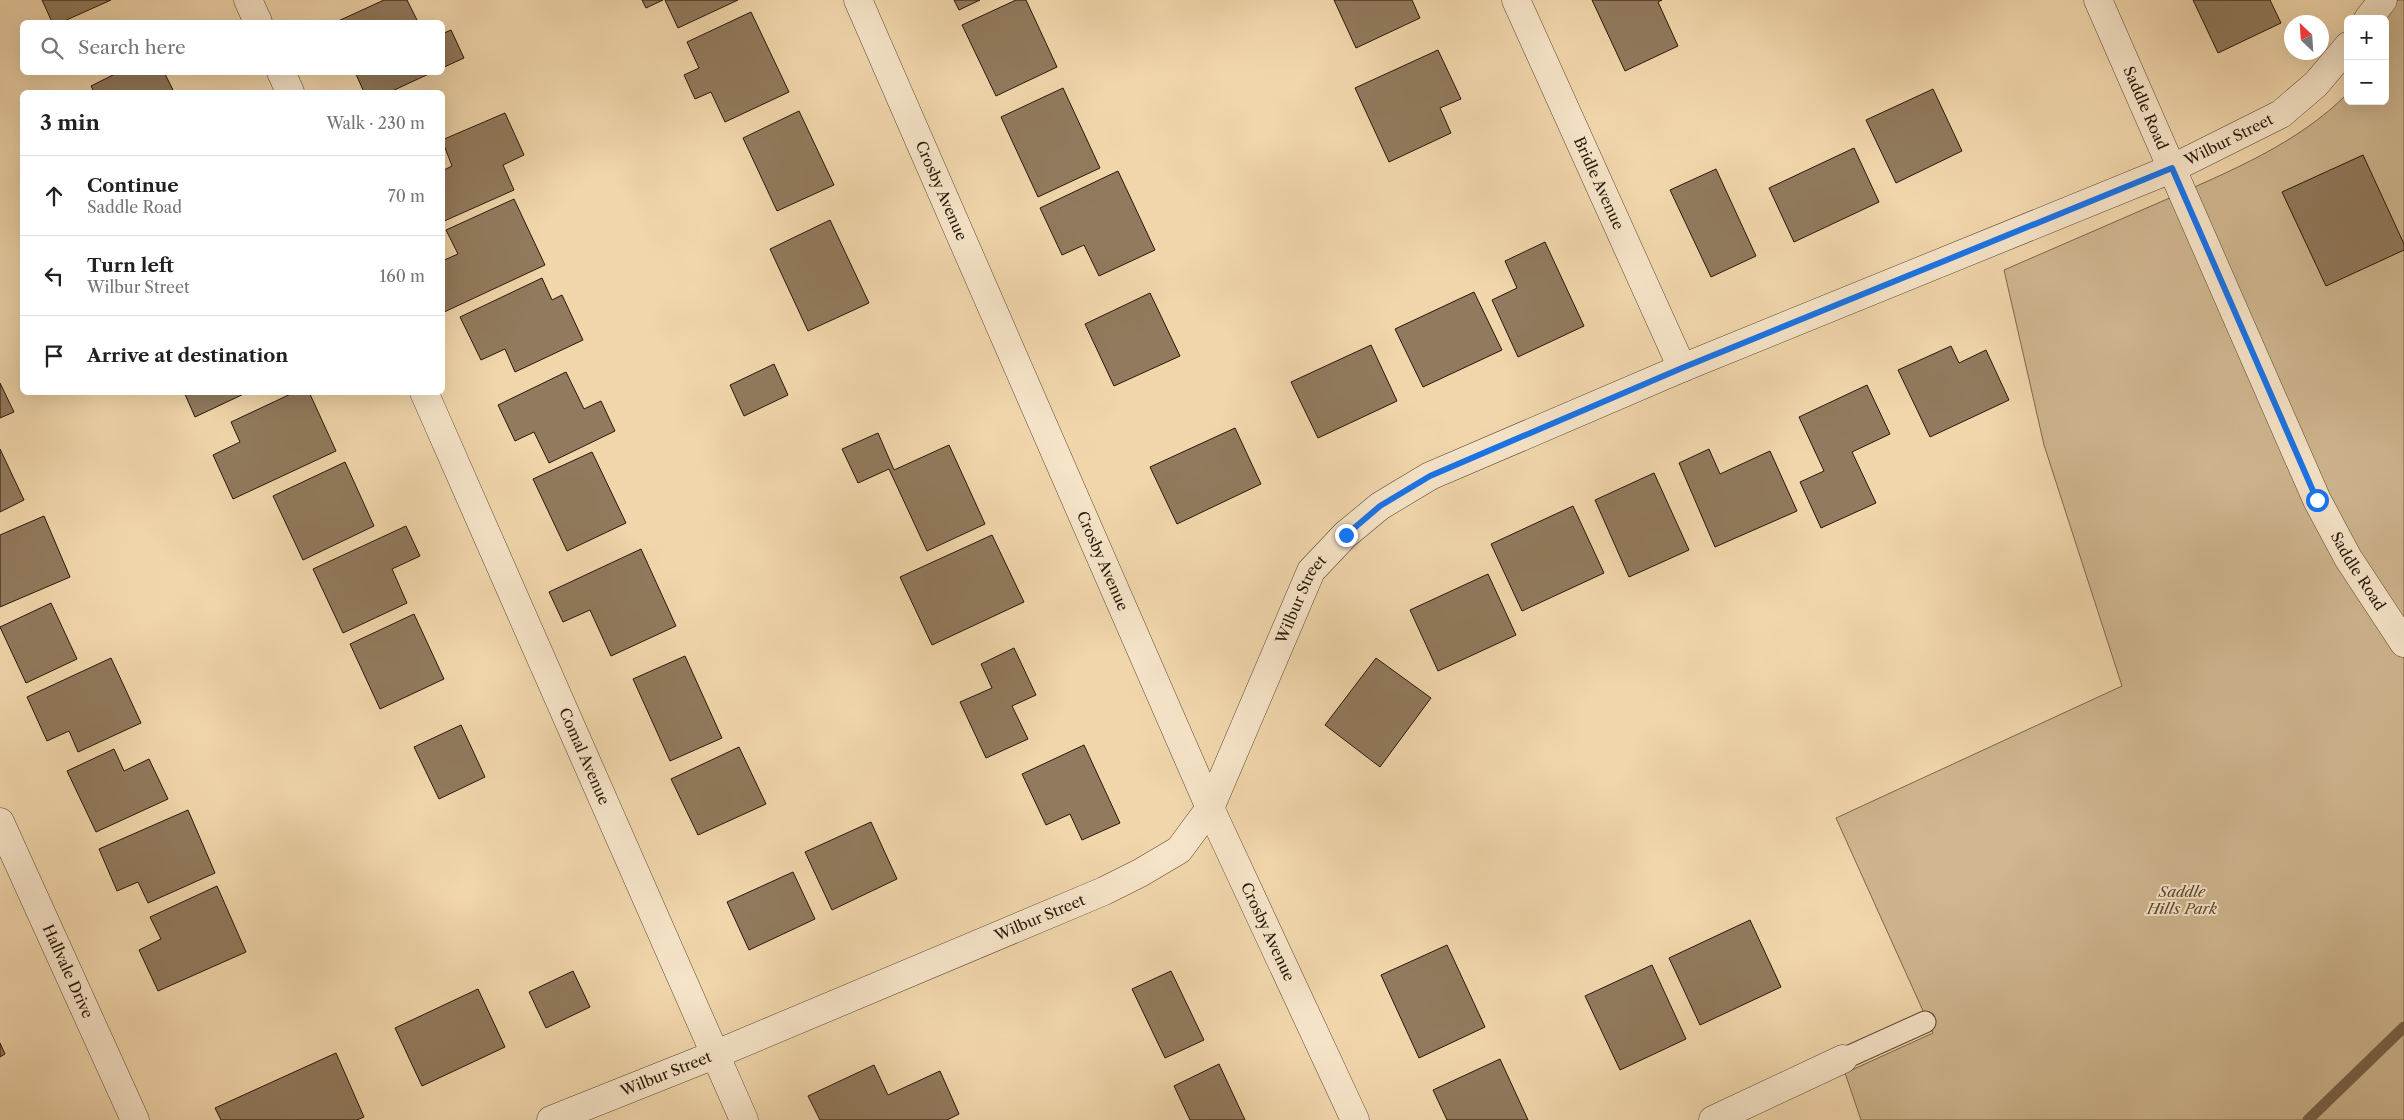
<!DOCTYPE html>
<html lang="en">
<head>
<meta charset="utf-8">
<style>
  body { margin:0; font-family:"Libre Caslon Text",serif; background:#f2f2f2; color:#202124 }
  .controls { position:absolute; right:15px; top:15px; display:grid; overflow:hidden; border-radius:8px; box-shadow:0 5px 20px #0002 }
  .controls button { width:45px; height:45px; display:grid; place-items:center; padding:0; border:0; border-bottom:1px solid #e0e0e0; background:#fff; color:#202124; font:25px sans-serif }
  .compass { position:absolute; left:2284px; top:15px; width:45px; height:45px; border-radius:50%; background:#fff; box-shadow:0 5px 20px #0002; rotate:335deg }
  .stop { position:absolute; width:15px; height:15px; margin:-11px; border:4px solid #1a73e8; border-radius:50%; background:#fff }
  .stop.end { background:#1a73e8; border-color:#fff; box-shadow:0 1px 5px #0008 }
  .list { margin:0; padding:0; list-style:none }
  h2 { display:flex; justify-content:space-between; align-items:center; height:65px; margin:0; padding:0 20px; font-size:21px }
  h2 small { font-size:16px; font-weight:400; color:#757577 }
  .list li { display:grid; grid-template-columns:32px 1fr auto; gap:15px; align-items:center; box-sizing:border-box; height:80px; padding:0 20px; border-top:1px solid #e0e0e0 }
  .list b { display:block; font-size:19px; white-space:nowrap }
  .list p { margin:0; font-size:16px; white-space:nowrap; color:#757577 }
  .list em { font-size:16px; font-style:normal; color:#757577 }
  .icon { flex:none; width:28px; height:28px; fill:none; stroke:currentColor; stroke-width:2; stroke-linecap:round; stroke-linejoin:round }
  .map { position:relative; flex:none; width:2404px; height:1120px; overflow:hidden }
  .search { position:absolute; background:#fff; box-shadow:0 5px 20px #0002; left:20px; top:20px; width:425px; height:55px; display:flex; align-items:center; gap:12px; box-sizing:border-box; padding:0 18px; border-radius:8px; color:#757577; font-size:19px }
  .panel { position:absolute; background:#fff; box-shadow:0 5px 20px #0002; left:20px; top:90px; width:425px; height:305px; border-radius:8px }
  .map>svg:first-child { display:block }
  .green { fill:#cfb68f; stroke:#7c664c }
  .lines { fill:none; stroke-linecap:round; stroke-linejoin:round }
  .stream { stroke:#786349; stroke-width:11 }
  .building { fill:#917a5d; stroke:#281708 }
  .service-casing { stroke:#5a4731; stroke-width:23 }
  .minor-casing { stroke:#5a4731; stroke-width:29 }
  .service { stroke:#f6e4c8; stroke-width:21 }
  .minor { stroke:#f6e4c8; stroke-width:28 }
  .route { stroke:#1a73e8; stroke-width:6 }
  .labels { text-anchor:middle; stroke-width:4; stroke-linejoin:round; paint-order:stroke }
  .street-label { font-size:15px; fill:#281708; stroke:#f6e4c8 }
  .park-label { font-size:15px; font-style:italic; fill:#5a4730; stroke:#f6e4c8 }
</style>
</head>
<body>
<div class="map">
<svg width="2404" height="1120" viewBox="0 0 2404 1120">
  <rect width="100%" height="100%" fill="#f1d6ab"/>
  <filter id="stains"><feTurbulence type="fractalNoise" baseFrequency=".004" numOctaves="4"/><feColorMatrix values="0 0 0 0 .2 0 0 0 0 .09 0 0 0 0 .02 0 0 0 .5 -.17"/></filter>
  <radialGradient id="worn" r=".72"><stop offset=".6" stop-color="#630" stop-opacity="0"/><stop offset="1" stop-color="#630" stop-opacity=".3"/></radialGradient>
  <path class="green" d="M 2396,0 L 2404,0 L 2404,1120 L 1861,1120 L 1845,1073 L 1933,1033 L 1836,818 L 2122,686 L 2044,445 L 2004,270 C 2058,247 2111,223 2165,200 C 2228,172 2298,144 2348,93 L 2348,101 L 2385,101 L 2385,21 Z"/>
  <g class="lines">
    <path class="stream" d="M 2308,1120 L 2404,1027"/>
  </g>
  <path class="building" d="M 42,0 L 111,0 L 62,22 L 52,22 Z
    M 384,0 L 407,0 L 418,22 L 336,22 Z
    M 642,0 L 663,0 L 646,8 Z
    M 665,0 L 738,0 L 678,28 Z
    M 954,0 L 980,0 L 959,10 Z
    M 1016,0 L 1026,0 L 1057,67 L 996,96 L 962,25 Z
    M 1334,0 L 1412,0 L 1420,18 L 1356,48 Z
    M 1592,0 L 1662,0 L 1658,2 L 1678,46 L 1625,71 Z
    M 2193,0 L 2270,0 L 2281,23 L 2218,53 Z
    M 751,12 L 789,92 L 725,122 L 711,92 L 695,99 L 684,75 L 699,68 L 687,42 Z
    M 451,30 L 464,58 L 442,68 L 442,34 Z
    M 1438,50 L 1461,99 L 1440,108 L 1451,133 L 1389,162 L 1355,88 Z
    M 119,72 L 164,72 L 174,92 L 94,92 L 91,86 Z
    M 355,72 L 433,72 L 390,92 L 364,92 Z
    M 1063,88 L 1100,168 L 1038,197 L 1001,117 Z
    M 1933,89 L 1962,151 L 1896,183 L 1866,120 Z
    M 799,111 L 834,185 L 777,211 L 743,138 Z
    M 505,113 L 524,155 L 503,165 L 514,190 L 442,222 L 442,171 L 452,166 L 442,140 Z
    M 1854,148 L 1879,202 L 1794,242 L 1769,188 Z
    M 2363,155 L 2404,244 L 2404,250 L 2326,286 L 2282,192 Z
    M 1716,169 L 1756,256 L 1711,277 L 1670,190 Z
    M 1118,171 L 1155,250 L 1099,276 L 1084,245 L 1062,255 L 1040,208 Z
    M 514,199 L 545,265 L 442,313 L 442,261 L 458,254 L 446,230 Z
    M 830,220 L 869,303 L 808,331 L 770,249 Z
    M 1545,242 L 1584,326 L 1518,357 L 1492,300 L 1517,288 L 1505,261 Z
    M 542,278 L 552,300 L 562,295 L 583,340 L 515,372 L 505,349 L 481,360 L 460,317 Z
    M 1474,292 L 1502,350 L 1423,387 L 1395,329 Z
    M 1150,293 L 1180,356 L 1114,386 L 1085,324 Z
    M 1371,345 L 1397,401 L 1318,438 L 1291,382 Z
    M 1951,346 L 1959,363 L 1986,350 L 2009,400 L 1930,437 L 1898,370 Z
    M 774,364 L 788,395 L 744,416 L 730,385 Z
    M 566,372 L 584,409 L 601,401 L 615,431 L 549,463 L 534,432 L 515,441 L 498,405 Z
    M 0,383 L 14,412 L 0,418 Z
    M 1867,385 L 1890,434 L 1852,452 L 1876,503 L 1821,528 L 1800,482 L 1824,471 L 1799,417 Z
    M 184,392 L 248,392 L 195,417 Z
    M 295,392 L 309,392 L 336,451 L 233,499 L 213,455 L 240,442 L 231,422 Z
    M 1235,428 L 1261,484 L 1177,524 L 1150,467 Z
    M 878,433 L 894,470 L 949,445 L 985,524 L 927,551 L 889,469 L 858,483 L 842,449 Z
    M 0,449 L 24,500 L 0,512 Z
    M 1709,449 L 1720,474 L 1770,451 L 1797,511 L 1715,547 L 1679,463 Z
    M 592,452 L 626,523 L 567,551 L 533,479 Z
    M 345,462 L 374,526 L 303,560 L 273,496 Z
    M 1654,473 L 1689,550 L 1629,577 L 1595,500 Z
    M 1573,506 L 1604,573 L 1522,611 L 1491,544 Z
    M 44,516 L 70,577 L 0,607 L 0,535 Z
    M 406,526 L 420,556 L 392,569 L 407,603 L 343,633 L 313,569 Z
    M 992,535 L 1024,602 L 932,645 L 900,577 Z
    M 641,549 L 676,626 L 611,656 L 590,610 L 563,622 L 549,592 Z
    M 1488,574 L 1516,635 L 1438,671 L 1410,610 Z
    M 51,603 L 77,659 L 26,683 L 0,627 Z
    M 414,614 L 444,679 L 380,709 L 350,644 Z
    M 1014,648 L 1036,695 L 1012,706 L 1028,739 L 986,758 L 960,702 L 992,688 L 981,664 Z
    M 685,656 L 722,738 L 670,761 L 633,679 Z
    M 111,658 L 141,723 L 78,752 L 69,731 L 47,741 L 27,697 Z
    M 1376,658 L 1431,698 L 1380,767 L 1325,725 Z
    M 461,725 L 485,777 L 439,799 L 414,747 Z
    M 1084,745 L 1120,823 L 1082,840 L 1070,814 L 1046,825 L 1022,774 Z
    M 739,747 L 766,804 L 698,835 L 671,779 Z
    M 114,749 L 124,771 L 149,759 L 168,799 L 96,832 L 67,771 Z
    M 188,810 L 215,873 L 148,903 L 138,882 L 117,891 L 99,849 Z
    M 871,822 L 897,879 L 832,910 L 805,852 Z
    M 793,872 L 815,919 L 749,950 L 727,902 Z
    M 217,886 L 246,952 L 158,991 L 139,950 L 161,939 L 150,917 Z
    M 1750,920 L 1781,987 L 1700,1025 L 1669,958 Z
    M 1447,945 L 1485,1027 L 1419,1058 L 1381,975 Z
    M 1652,965 L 1686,1039 L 1620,1070 L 1585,996 Z
    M 573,971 L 590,1007 L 546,1028 L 529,992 Z
    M 1171,971 L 1204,1040 L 1165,1058 L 1132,989 Z
    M 478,989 L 505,1047 L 422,1086 L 395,1028 Z
    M 0,1043 L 5,1054 L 0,1057 Z
    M 336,1053 L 364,1117 L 357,1120 L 221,1120 L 215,1108 Z
    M 1500,1059 L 1528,1120 L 1447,1120 L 1433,1090 Z
    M 1219,1064 L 1245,1120 L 1190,1120 L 1174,1086 Z
    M 874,1065 L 888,1095 L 940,1071 L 959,1114 L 947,1120 L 820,1120 L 808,1096 Z"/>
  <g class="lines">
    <g class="service-casing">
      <path id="service" d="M 1843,1059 L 1925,1022"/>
    </g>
    <g class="minor-casing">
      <g id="minor">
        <path d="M 248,0 L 258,22"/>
        <path id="s1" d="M 858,0 L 1210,808 L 1355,1120"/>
        <path id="s2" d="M 1516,0 L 1682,368"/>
        <path id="s3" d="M 2098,0 L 2317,500 L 2348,558 L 2404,643"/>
        <path d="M 2368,19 L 2383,0"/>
        <path d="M 281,72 L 290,92"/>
        <path id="s4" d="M 424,392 L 744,1120"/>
        <path id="s5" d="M 0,822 L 135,1120"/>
        <path id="s6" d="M 551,1120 L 714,1055 L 1104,891 L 1140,873 L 1179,850 L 1210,808 L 1311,571 L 1345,535 L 1380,506 L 1430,476 L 1682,368 L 2171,169 L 2281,114 L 2316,84 L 2348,46"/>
        <path d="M 1713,1120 L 1843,1059"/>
      </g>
    </g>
    <use href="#service" class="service"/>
    <use href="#minor" class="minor"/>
  </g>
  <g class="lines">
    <path class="route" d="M 1346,535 L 1380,506 L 1430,476 L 1682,368 L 2172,168 L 2317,500"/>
  </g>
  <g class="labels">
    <g class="street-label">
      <text dy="5" stroke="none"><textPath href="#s3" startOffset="118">Saddle Road</textPath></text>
      <text dy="5" stroke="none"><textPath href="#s6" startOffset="2014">Wilbur Street</textPath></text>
      <text dy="5" stroke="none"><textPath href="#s2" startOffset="201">Bridle Avenue</textPath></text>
      <text dy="5" stroke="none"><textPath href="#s1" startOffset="208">Crosby Avenue</textPath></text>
      <text dy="5" stroke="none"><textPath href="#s1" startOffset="612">Crosby Avenue</textPath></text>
      <text dy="5" stroke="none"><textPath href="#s3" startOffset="628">Saddle Road</textPath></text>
      <text dy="5" stroke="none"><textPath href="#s6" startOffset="964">Wilbur Street</textPath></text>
      <text dy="5" stroke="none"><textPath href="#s4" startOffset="398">Comal Avenue</textPath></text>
      <text dy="5" stroke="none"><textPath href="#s6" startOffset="529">Wilbur Street</textPath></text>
      <text dy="5" stroke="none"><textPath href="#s1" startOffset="1018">Crosby Avenue</textPath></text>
      <text dy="5" stroke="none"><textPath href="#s5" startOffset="164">Hallvale Drive</textPath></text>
      <text dy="5" stroke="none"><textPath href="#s6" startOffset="124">Wilbur Street</textPath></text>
    </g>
    <g class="park-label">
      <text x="2182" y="897">Saddle<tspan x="2182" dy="17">Hills Park</tspan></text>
    </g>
  </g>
  <rect width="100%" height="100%" filter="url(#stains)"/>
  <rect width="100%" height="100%" fill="url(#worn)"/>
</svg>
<div class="controls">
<button>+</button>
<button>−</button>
</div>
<svg class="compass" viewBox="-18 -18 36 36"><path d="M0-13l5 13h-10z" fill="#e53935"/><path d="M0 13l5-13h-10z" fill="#757577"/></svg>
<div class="stop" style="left:2317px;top:500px"></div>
<div class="stop end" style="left:1346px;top:535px"></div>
<div class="search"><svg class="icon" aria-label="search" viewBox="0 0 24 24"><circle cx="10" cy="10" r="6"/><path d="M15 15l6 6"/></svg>Search here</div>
<section class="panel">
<h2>3 min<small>Walk · 230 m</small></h2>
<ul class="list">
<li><svg class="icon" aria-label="ahead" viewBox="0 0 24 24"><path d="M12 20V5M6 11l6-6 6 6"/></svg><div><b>Continue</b><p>Saddle Road</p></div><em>70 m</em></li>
<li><svg class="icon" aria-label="left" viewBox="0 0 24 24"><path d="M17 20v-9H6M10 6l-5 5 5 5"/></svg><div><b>Turn left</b><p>Wilbur Street</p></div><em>160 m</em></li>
<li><svg class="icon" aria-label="arrive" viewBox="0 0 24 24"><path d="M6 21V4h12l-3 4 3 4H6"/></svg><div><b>Arrive at destination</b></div></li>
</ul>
</section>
</div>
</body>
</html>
